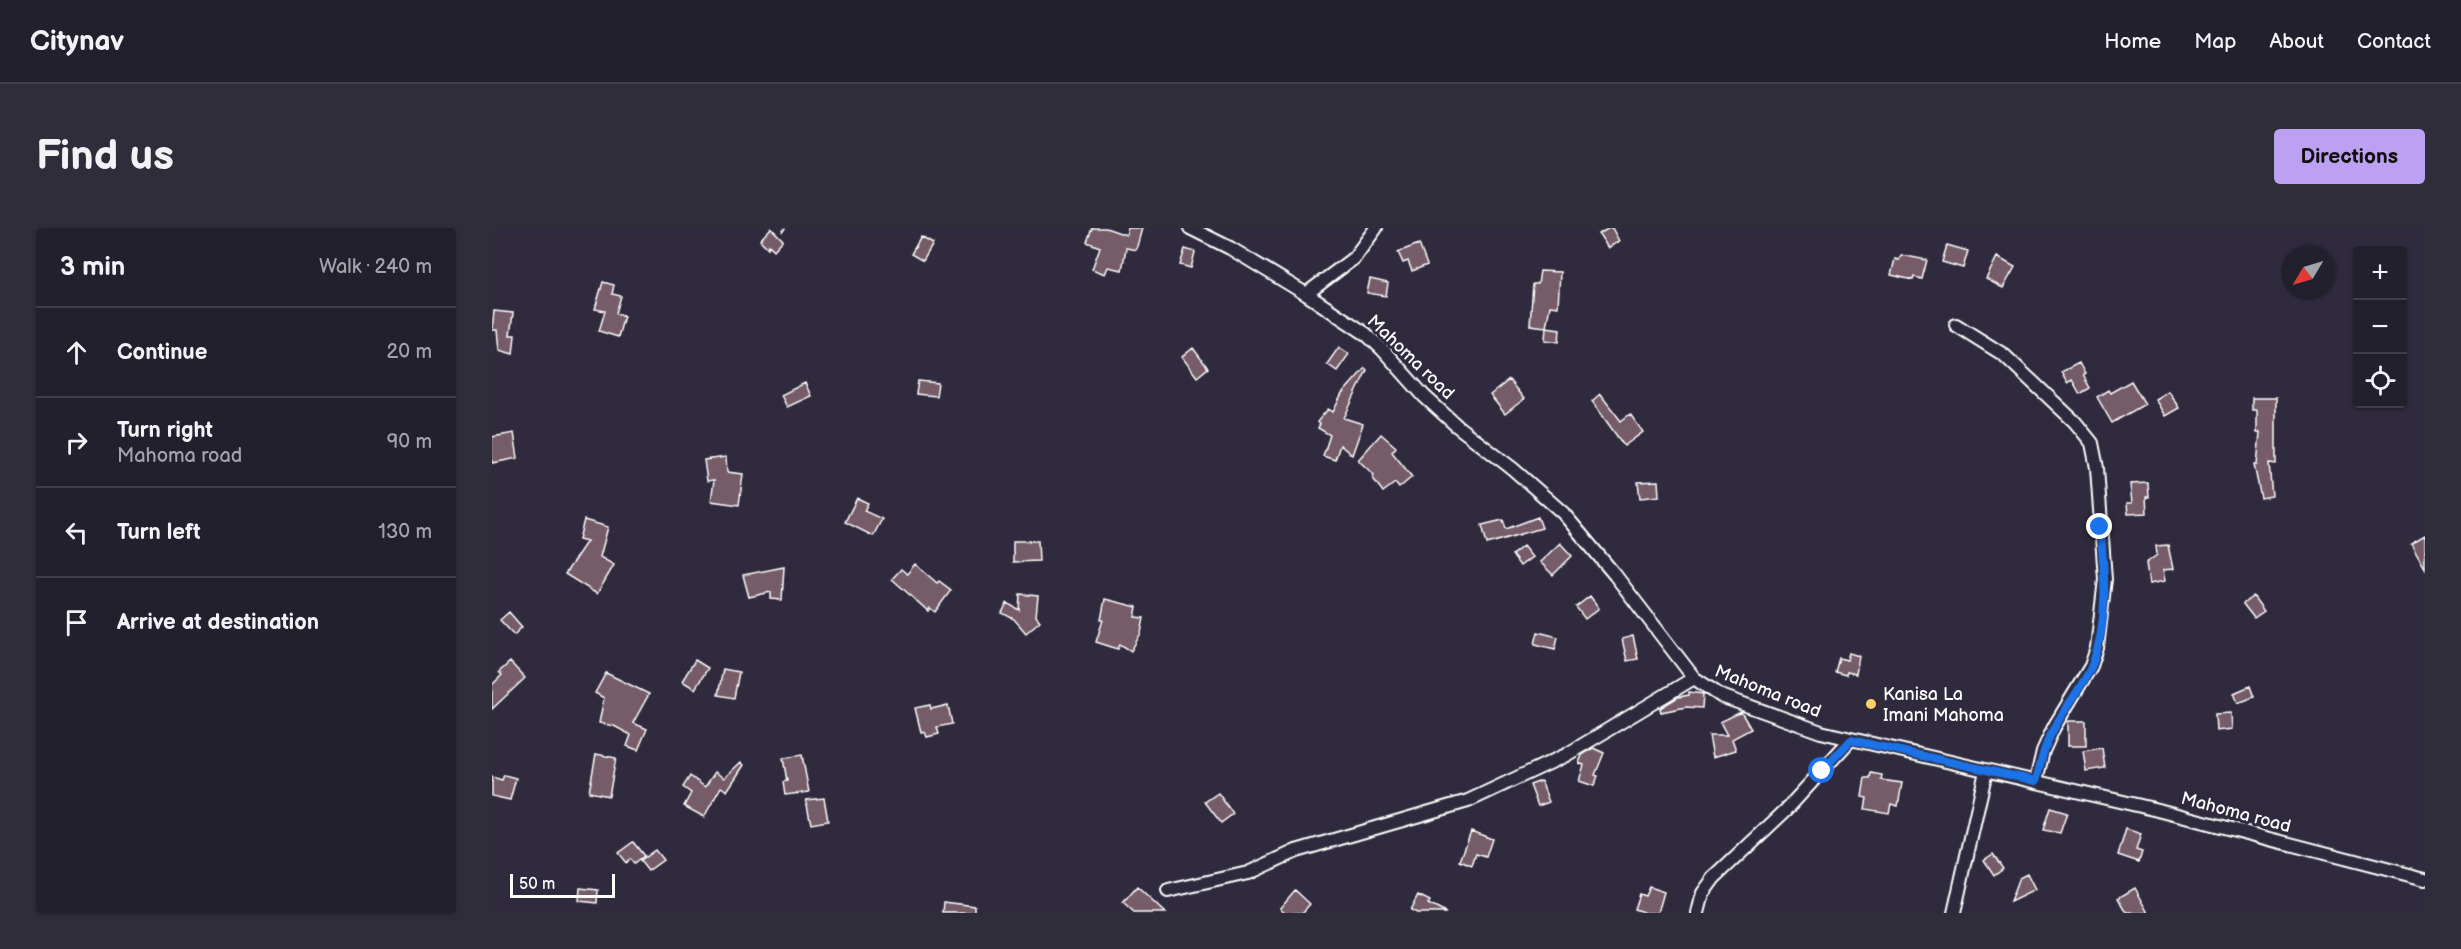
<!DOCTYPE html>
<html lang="en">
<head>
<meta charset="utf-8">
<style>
  body { margin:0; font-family:"Balsamiq Sans",sans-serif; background:#2f2d3a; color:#f1f3f6 }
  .controls { position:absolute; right:18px; top:18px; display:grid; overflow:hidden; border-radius:6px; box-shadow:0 2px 4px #0004 }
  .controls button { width:54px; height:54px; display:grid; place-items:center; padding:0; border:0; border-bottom:2px solid #403e4a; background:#23202e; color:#f1f3f6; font:30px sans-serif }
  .compass { position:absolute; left:1789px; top:18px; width:54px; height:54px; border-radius:50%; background:#23202e; box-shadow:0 2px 4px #0004; rotate:232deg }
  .scale { position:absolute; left:18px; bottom:15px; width:105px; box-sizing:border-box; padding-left:6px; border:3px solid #fff; border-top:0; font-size:16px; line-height:21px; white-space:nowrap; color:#fff; -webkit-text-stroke:4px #2f2a3d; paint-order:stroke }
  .stop { position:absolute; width:18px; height:18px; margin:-14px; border:4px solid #1a73e8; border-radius:50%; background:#fff }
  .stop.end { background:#1a73e8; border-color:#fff; box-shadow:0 2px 6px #0008 }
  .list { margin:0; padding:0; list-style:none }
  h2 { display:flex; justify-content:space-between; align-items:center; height:78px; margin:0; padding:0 24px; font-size:26px }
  h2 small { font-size:20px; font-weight:400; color:#a3a3aa }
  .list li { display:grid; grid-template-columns:39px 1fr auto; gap:18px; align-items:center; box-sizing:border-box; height:90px; padding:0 24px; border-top:2px solid #403e4a }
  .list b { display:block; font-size:22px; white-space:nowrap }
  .list p { margin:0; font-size:20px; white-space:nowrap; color:#a3a3aa }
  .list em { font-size:20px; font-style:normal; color:#a3a3aa }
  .icon { flex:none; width:33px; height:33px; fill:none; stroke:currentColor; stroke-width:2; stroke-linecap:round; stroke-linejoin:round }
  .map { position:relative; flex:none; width:1933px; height:685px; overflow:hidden; border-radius:6px }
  header { display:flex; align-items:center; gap:36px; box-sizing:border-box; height:84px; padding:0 30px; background:#23202e; border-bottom:2px solid #403e4a }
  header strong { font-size:28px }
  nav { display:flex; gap:33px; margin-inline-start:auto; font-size:21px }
  .intro { display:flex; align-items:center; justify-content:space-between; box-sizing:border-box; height:144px; padding:0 36px }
  h1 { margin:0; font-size:42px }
  .button { padding:15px 27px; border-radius:6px; background:#bca0f2; color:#111; font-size:21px; font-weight:700 }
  main { display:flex; gap:36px; padding:0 36px }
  aside { flex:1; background:#23202e; border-radius:6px; box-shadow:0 2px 4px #0004 }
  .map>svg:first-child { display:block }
  .building { fill:#755c67; stroke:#fff; stroke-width:1.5 }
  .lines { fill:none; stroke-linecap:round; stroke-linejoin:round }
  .minor-casing { stroke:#fff; stroke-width:16 }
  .path { stroke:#fff; stroke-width:2; stroke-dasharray:6 4.5; stroke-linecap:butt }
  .minor { stroke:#2f2a3d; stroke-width:12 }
  .route { stroke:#1a73e8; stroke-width:8 }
  .poi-dot { fill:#ffd166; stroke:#2f2a3d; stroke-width:2 }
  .labels { text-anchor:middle; stroke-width:6; stroke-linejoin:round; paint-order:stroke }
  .street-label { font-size:18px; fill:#fff; stroke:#2f2a3d }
  .poi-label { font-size:18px; fill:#fff; stroke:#2f2a3d; text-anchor:start }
</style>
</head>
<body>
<header>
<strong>Citynav</strong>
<nav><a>Home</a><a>Map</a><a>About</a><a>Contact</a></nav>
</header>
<div class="intro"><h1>Find us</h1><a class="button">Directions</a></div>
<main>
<aside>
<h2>3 min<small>Walk · 240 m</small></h2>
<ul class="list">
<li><svg class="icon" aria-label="ahead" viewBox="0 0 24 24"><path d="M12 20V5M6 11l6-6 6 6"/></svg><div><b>Continue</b></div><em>20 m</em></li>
<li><svg class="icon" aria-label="right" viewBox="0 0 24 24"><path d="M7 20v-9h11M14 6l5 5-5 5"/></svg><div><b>Turn right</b><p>Mahoma road</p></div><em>90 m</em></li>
<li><svg class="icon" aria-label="left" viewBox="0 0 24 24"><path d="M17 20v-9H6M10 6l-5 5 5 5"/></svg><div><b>Turn left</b></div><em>130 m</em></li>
<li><svg class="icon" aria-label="arrive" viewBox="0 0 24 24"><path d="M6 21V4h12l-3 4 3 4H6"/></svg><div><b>Arrive at destination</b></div></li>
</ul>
</aside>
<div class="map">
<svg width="1933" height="685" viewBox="0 0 1933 685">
  <rect width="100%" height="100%" fill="#2f2a3d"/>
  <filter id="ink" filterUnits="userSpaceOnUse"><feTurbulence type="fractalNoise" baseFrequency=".0167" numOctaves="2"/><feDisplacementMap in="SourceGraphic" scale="12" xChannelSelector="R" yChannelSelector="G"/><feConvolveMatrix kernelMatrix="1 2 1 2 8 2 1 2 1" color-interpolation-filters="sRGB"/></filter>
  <g filter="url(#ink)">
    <path class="building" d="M 279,0 L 291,12 L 282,22 L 277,17 L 276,20 L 268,12 Z
      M 600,0 L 614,0 L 634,7 L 636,0 L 650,0 L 644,22 L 634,20 L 630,42 L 616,39 L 613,46 L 600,41 L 608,19 L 595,14 Z
      M 1117,0 L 1120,0 L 1127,13 L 1116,20 L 1107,6 Z
      M 429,9 L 441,16 L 431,33 L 419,26 Z
      M 927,16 L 935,37 L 920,43 L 916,33 L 911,35 L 906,24 Z
      M 1455,17 L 1476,23 L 1471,40 L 1450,34 Z
      M 693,21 L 703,24 L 699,40 L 688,37 Z
      M 1409,27 L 1435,32 L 1430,51 L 1422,49 L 1421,52 L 1399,47 L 1403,31 L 1407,32 Z
      M 1505,29 L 1523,39 L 1511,60 L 1494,51 Z
      M 1048,43 L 1068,44 L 1066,79 L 1058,78 L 1054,99 L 1038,97 L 1041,56 L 1046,56 Z
      M 878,51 L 896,55 L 894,68 L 875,65 Z
      M 111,54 L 122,57 L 120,66 L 129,68 L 124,85 L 132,88 L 126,109 L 107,103 L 113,83 L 103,81 Z
      M 2,83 L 21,85 L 18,107 L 23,107 L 21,126 L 7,122 L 5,102 L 0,102 Z
      M 1054,99 L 1068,101 L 1067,114 L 1053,112 Z
      M 847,119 L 857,126 L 845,143 L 835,136 Z
      M 701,120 L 716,140 L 705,149 L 690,129 Z
      M 1587,135 L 1593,146 L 1591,147 L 1598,160 L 1588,166 L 1580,152 L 1575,155 L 1569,144 Z
      M 873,140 L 875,142 L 852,190 L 871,196 L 860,227 L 848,217 L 843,232 L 831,228 L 838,207 L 826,200 L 828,196 L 825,194 L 836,181 L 841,184 L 850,166 Z
      M 1017,152 L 1032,171 L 1013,186 L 998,167 Z
      M 426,153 L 446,155 L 444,168 L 424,166 Z
      M 1639,153 L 1653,176 L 1620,195 L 1605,169 L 1616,162 L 1618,165 Z
      M 313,155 L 319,168 L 295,179 L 289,167 Z
      M 1676,163 L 1687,180 L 1673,188 L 1663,171 Z
      M 1108,166 L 1129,193 L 1138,186 L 1151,204 L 1132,218 L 1100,173 Z
      M 1760,170 L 1784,170 L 1784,236 L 1777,235 L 1780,268 L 1769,270 L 1762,237 L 1765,237 L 1768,204 L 1765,204 L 1765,182 L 1760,182 Z
      M 22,205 L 26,230 L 0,235 L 0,209 Z
      M 889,206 L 904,219 L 900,224 L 920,249 L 907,260 L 903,255 L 891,264 L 880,249 L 882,247 L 866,232 Z
      M 234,229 L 235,244 L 251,246 L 247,277 L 219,273 L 222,252 L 215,253 L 212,232 Z
      M 1166,253 L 1167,268 L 1148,270 L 1146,254 Z
      M 1656,255 L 1657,269 L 1654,269 L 1655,285 L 1636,286 L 1635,275 L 1640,275 L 1638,256 Z
      M 365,270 L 376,275 L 372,283 L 390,291 L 381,308 L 353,294 Z
      M 1046,289 L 1050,300 L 995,316 L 990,297 L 1011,292 L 1014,301 Z
      M 92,292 L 116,299 L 108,329 L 122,337 L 105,366 L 73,346 L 95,313 L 87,311 Z
      M 1933,307 L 1933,340 L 1919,315 Z
      M 521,313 L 546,313 L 547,333 L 521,334 Z
      M 1068,315 L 1080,328 L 1061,347 L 1048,334 Z
      M 1676,317 L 1681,341 L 1671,342 L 1673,353 L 1657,356 L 1654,335 L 1665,327 L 1664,318 Z
      M 1031,318 L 1040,329 L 1028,338 L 1020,327 Z
      M 423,336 L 445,355 L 447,353 L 459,362 L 443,384 L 438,380 L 436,383 L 400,351 L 409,341 L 415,346 Z
      M 292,339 L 290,372 L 279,371 L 279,364 L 257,369 L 251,347 Z
      M 528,366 L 546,368 L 544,388 L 548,393 L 534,405 L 522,391 L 510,385 L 515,375 L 527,382 Z
      M 1098,368 L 1107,380 L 1093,391 L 1084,379 Z
      M 1761,368 L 1772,383 L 1762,390 L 1751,376 Z
      M 613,371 L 645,379 L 643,389 L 652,390 L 649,405 L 639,423 L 628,416 L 626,421 L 604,414 L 611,392 L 609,392 Z
      M 17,384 L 30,399 L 22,407 L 8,392 Z
      M 1046,404 L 1066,409 L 1063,421 L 1043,416 Z
      M 1141,408 L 1146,431 L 1135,433 L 1130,411 Z
      M 1357,425 L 1367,428 L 1364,446 L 1355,444 L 1354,447 L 1343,444 L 1347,430 L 1355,432 Z
      M 203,432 L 216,440 L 203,461 L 190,453 Z
      M 18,434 L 33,450 L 0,481 L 0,457 L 10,447 L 7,444 Z
      M 231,441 L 247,444 L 242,470 L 226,467 Z
      M 114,445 L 157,466 L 141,495 L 155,501 L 146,522 L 135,518 L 139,507 L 122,498 L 107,495 L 112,470 L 103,465 Z
      M 1758,458 L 1762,469 L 1746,475 L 1742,465 Z
      M 1197,464 L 1211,466 L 1210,480 L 1194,479 L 1169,484 L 1168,480 L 1186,469 L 1197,467 Z
      M 438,477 L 439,481 L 456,477 L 460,496 L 445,499 L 447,506 L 435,509 L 433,504 L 429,504 L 423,480 Z
      M 1249,484 L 1259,501 L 1240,511 L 1244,522 L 1221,529 L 1217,507 L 1235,507 L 1228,494 Z
      M 1739,485 L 1740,501 L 1724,503 L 1723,486 Z
      M 1576,493 L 1594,493 L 1594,518 L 1576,518 Z
      M 1101,520 L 1112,525 L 1103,547 L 1106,548 L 1102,558 L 1087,553 L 1092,537 L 1087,535 L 1090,527 Z
      M 1610,520 L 1613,540 L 1594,543 L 1591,523 Z
      M 104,526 L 124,530 L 117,568 L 97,564 Z
      M 310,527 L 317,564 L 293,567 L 291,554 L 295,553 L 291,530 Z
      M 249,534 L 252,537 L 235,563 L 229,559 L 212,589 L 192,578 L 199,565 L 191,559 L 198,548 L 213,559 L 223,544 L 232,550 Z
      M 1379,545 L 1390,547 L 1389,552 L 1410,555 L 1406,578 L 1399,576 L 1397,585 L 1373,581 L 1375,570 L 1370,569 L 1373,550 L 1378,550 Z
      M 12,547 L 24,550 L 18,572 L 0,568 L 0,549 L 10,552 Z
      M 1049,553 L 1057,574 L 1046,578 L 1038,557 Z
      M 726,565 L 741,586 L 729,595 L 713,574 Z
      M 332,570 L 336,593 L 319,596 L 314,572 Z
      M 1558,580 L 1575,585 L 1568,605 L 1551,602 Z
      M 1634,601 L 1649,606 L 1644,622 L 1650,624 L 1647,634 L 1626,627 Z
      M 979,603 L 1000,611 L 994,629 L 984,626 L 980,638 L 968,633 Z
      M 141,614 L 152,628 L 142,636 L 138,631 L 134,635 L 126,625 Z
      M 163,622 L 171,632 L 156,643 L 148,633 Z
      M 1501,626 L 1511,640 L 1502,647 L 1492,632 Z
      M 1535,646 L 1543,662 L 1518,674 L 1527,650 Z
      M 645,659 L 673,685 L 642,685 L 631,675 Z
      M 1157,659 L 1172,664 L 1166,685 L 1154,685 L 1142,681 L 1147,666 L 1153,668 Z
      M 88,660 L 106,662 L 105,675 L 87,673 Z
      M 1643,660 L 1657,685 L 1635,685 L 1626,670 Z
      M 803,662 L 818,676 L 810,685 L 794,685 L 788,680 Z
      M 926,667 L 938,673 L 936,676 L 954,685 L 924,685 L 918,682 Z
      M 452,674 L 483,678 L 483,685 L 451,685 Z"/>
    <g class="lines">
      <g class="minor-casing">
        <path id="minor" d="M 698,0 L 738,20 L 814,66 L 874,106 L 891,122 L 932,168 L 965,198 L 1021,241 L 1071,285 L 1123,347 L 1202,450 L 1229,468 L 1329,504 L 1666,582 L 1933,651
          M 814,66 L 862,30 L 884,0
          M 1464,97 L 1512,127 L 1583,194 L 1600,215 L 1605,240 L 1613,351 L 1605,420 L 1599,438 L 1562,499 L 1551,523 L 1544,553
          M 676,663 L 756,645 L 804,623 L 976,573 L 1074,527 L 1202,450
          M 1206,685 L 1211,665 L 1222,650 L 1294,582 L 1359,511
          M 1462,685 L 1494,543"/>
      </g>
      <path class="path" d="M 290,4 L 293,0"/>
      <use href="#minor" class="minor"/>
    </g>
  </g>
  <g class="lines" filter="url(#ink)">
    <path class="route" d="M 1330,543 L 1359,512 L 1544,553 C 1549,533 1553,514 1564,497 C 1575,477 1591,458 1600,437 C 1617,394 1613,344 1608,299"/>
  </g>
  <circle class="poi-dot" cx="1379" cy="476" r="6"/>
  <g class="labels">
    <g class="street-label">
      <text transform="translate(919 129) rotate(44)" y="6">Mahoma road</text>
      <text transform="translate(1276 463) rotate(22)" y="6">Mahoma road</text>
      <text transform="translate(1744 584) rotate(15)" y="6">Mahoma road</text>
    </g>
    <g class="poi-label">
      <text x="1391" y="472">Kanisa La<tspan x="1391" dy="21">Imani Mahoma</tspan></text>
    </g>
  </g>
</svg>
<div class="controls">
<button>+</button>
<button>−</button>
<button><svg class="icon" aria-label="locate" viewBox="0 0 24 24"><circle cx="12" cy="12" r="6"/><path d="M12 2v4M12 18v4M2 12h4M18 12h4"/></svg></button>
</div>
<svg class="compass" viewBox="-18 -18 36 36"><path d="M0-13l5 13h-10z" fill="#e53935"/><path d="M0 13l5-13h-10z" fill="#a3a3aa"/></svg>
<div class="scale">50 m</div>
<div class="stop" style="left:1330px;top:543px"></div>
<div class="stop end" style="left:1608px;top:299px"></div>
</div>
</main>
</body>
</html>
